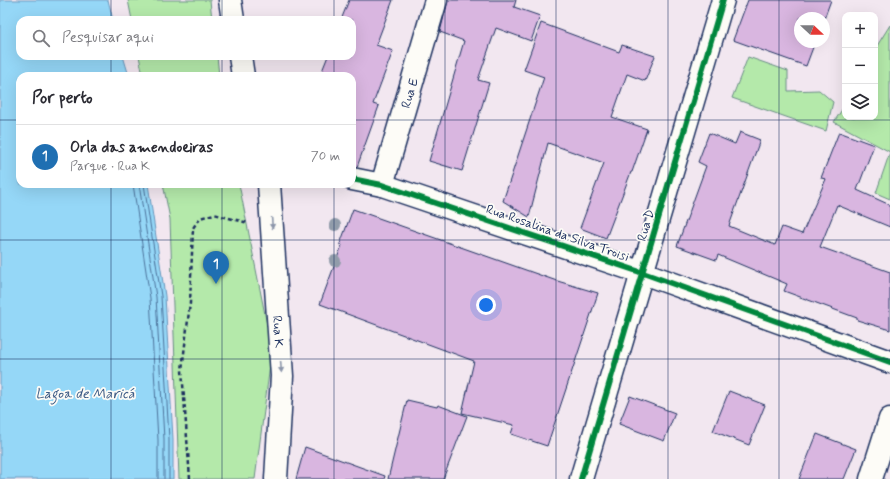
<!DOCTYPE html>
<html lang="pt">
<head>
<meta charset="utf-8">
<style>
  body { margin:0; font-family:Mynerve,sans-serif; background:#f7f7f7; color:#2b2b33 }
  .controls { position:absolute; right:12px; top:12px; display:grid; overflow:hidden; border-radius:8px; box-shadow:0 4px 16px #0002 }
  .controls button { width:36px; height:36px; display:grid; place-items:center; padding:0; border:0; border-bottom:1px solid #e1e1e2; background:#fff; color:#2b2b33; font:20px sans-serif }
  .compass { position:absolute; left:794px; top:12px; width:36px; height:36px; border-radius:50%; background:#fff; box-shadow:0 4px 16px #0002; rotate:112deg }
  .you { position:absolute; left:486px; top:305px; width:14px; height:14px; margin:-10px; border:3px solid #fff; border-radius:50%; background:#1a73e8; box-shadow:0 0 0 6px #1a73e833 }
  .badge { display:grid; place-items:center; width:26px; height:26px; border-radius:50%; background:#1f6fb2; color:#fff; font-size:13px; font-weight:700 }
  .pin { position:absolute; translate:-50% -33px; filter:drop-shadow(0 1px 2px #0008) }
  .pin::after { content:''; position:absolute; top:21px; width:14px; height:12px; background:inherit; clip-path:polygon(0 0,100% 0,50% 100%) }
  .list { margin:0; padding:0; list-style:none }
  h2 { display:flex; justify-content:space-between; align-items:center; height:52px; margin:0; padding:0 16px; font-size:17px }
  h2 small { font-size:13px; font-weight:400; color:#7c7c81 }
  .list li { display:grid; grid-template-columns:26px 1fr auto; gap:12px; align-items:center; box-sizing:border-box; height:64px; padding:0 16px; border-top:1px solid #e1e1e2 }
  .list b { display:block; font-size:15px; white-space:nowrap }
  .list p { margin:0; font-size:13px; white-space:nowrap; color:#7c7c81 }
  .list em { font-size:13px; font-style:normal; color:#7c7c81 }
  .icon { flex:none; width:22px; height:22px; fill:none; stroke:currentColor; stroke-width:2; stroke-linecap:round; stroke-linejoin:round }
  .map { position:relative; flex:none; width:890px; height:479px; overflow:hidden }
  .search { position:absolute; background:#fff; box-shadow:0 4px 16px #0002; left:16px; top:16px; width:340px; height:44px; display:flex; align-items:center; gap:10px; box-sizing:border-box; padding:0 14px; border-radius:12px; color:#7c7c81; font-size:15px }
  .panel { position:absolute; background:#fff; box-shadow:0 4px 16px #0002; left:16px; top:72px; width:340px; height:116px; border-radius:12px }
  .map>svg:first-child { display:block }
  .green { fill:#b4e9aa; stroke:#688c84 }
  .water { fill:#95d7f7; stroke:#6494ba }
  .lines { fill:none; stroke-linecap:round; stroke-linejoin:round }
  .shore { stroke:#4c729b; stroke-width:1 }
  .building { fill:#d9b6e0; stroke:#1b2f5e }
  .minor-casing { stroke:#1b2f5e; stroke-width:25 }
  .path { stroke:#1b2f5e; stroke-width:2.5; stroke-dasharray:4 3; stroke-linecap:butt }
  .minor { stroke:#fdfcf7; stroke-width:22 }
  .cycleway-casing { stroke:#fdfcf7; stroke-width:8 }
  .cycleway { stroke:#00873e; stroke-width:6 }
  .tree { fill:#919caa }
  .oneway { fill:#8c96aa }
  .grid { fill:none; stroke:#1b2f5e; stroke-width:1; stroke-opacity:0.55 }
  .labels { text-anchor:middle; stroke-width:3.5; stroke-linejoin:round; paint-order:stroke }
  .street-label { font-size:13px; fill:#1b2f5e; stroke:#fdfcf7 }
  .water-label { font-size:14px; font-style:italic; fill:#3a5984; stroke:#fdfcf7 }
</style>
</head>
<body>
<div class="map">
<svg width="890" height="479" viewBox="0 0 890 479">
  <rect width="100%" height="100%" fill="#f2e7f0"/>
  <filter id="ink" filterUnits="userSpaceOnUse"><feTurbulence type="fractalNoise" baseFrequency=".025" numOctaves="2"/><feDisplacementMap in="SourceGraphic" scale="8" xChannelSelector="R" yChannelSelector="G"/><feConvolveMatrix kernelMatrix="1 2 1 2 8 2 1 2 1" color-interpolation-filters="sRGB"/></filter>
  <g filter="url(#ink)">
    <path class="green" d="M 128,0 L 210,0 L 212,20 L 132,20 Z
      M 890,25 L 890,152 L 834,122 L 845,105 L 845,117 L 875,117 L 875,49 Z
      M 139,56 L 217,56 L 219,76 L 143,76 Z
      M 748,57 L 788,71 L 788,91 L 819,90 L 833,102 L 826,131 L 732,98 Z
      M 890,152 L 890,199 L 876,193 Z
      M 163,184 L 239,184 L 272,350 L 255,479 L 179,479 L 170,219 Z"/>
    <path class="water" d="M 0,0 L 108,0 L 113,20 L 20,20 L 20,56 L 123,56 L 129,76 L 20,76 L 20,184 L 148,184 L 165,296 L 173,439 L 173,479 L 0,479 Z"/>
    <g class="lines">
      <path class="shore" d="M 133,184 L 150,298 L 158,440 L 158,479
        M 139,184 L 156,297 L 164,439 L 164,479
        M 144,184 L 161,296 L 169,439 L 169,479"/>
    </g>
    <path class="building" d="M 349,0 L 393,0 L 376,45 L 393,51 L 373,104 L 379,106 L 357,167 L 352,167 L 352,76 L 320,76 L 328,56 L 352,56 L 352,20 L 341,20 Z
      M 448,0 L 516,0 L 514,7 L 540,16 L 531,41 L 496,28 L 478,80 L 489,83 L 462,171 L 429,161 L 464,41 L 440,32 Z
      M 748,0 L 831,0 L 824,19 L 824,18 L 800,18 L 800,42 L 815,42 L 806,66 L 733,40 Z
      M 541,23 L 619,52 L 622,45 L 655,56 L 645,81 L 627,74 L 612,117 L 647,129 L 632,172 L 631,172 L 606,238 L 580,228 L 604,163 L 548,143 L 529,217 L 503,201 L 544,77 L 524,70 Z
      M 740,132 L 760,140 L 729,226 L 775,245 L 782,227 L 802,234 L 826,179 L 821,178 L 839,132 L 874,145 L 857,190 L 890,205 L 890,227 L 837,205 L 820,247 L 890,272 L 890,330 L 857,320 L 857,318 L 784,291 L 787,284 L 718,255 L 716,260 L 677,246 L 706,166 L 698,162 L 709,133 L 735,144 Z
      M 353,209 L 554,280 L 598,293 L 547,446 L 511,434 L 514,425 L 462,413 L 474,361 L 320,304 L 342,245 L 340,244 Z
      M 729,391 L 765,405 L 749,445 L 713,431 Z
      M 630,396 L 675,413 L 664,441 L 619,424 Z
      M 407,400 L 437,407 L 438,405 L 467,416 L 443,479 L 388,479 Z
      M 817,434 L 856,449 L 844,479 L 799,479 Z
      M 305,447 L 385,476 L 384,479 L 296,479 Z"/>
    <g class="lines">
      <g class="minor-casing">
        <g id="minor">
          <path d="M 230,0 L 233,20"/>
          <path d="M 240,56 L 243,76"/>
          <path d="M 352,179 L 382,185 L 643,273 L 890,362"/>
          <path id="s1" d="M 269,184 L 282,376 L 276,479"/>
          <path id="s2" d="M 382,185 L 436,0"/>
          <path d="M 581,479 L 723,0"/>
          <path d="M 871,479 L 890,419"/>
        </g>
      </g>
      <path class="path" d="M 190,479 L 182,370 L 190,303 L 193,228 L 200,218 L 214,214 L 248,223"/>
      <use href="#minor" class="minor"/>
      <g class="cycleway-casing">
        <path id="cycleway" d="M 352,179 L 382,185 L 643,273 L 890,362
          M 581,479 L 723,0"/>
      </g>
      <use href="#cycleway" class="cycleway"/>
    </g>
    <g class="tree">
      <circle cx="335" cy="225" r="6"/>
      <circle cx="335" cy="261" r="6"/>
    </g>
    <defs><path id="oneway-solid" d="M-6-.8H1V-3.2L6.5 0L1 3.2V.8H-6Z"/></defs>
    <g class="oneway">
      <use href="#oneway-solid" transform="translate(272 223) rotate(86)"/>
      <use href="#oneway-solid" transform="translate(281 367) rotate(86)"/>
    </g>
  </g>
  <path class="grid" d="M 111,0 L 111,20M 222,0 L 222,20M 334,0 L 334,20M 445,0 L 445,479M 556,0 L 556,479M 668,0 L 668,479M 779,0 L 779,479M 111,56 L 111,76M 222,56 L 222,76M 334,56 L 334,76M 0,120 L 20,120M 352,120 L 890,120M 111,184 L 111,479M 222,184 L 222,479M 334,184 L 334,479M 0,240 L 890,240M 0,359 L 890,359"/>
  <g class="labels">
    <g class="street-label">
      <text dy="5" stroke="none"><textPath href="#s2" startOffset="96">Rua E</textPath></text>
      <text transform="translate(645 225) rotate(-74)" y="5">Rua D</text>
      <text transform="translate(558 232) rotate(19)" y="5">Rua Rosalina da Silva Troisi</text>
      <text dy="5" stroke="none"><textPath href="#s1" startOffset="148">Rua K</textPath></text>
    </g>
    <g class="water-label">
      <text x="85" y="398">Lagoa de Maricá</text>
    </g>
  </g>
</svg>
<div class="controls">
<button>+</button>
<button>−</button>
<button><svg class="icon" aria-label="layers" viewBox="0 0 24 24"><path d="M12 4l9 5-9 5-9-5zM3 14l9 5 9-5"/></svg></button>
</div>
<svg class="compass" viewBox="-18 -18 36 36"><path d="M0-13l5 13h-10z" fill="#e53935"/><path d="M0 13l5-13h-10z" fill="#7c7c81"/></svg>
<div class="you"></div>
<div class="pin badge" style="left:216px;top:284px">1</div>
<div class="search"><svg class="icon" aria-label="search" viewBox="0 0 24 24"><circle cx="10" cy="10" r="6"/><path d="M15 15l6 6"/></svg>Pesquisar aqui</div>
<section class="panel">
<h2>Por perto<small></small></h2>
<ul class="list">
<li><span class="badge">1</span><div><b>Orla das amendoeiras</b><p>Parque · Rua K</p></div><em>70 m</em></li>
</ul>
</section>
</div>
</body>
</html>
